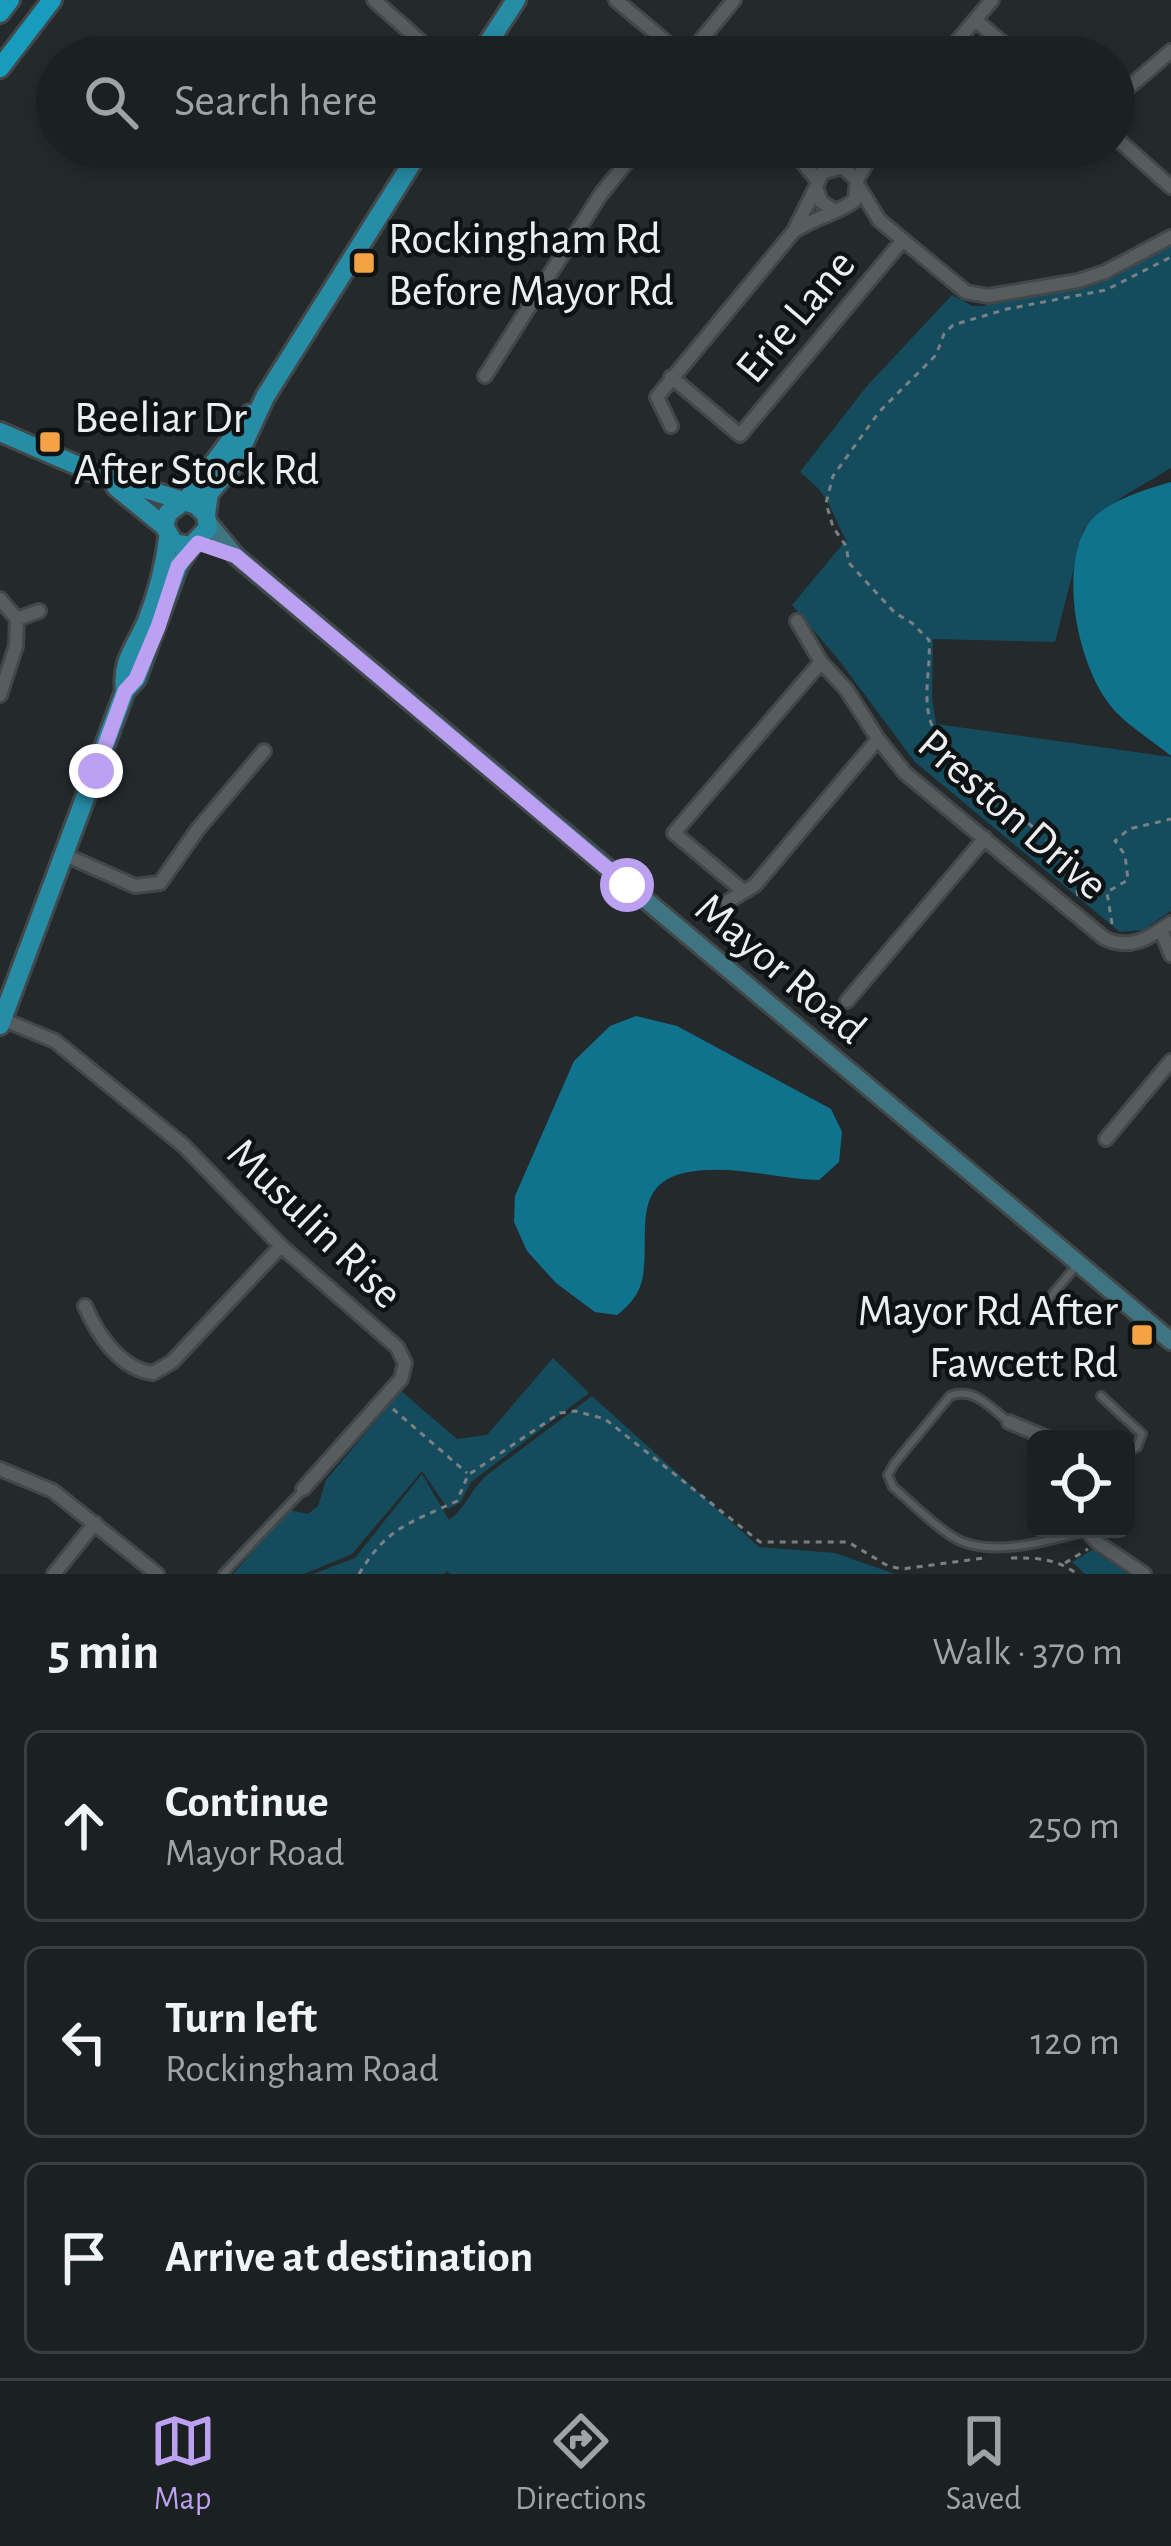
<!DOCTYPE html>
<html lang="en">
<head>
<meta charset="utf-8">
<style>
  body { margin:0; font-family:"Alegreya Sans",sans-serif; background:#282d2e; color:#f1f3f6 }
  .controls { position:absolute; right:36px; bottom:36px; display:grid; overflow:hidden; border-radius:18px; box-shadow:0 6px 18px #0003 }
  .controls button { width:108px; height:108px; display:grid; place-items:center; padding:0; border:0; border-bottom:3px solid #393e3f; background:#1b2021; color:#f1f3f6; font:60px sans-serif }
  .stop { position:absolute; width:36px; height:36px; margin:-27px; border:9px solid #bca0f2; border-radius:50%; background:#fff }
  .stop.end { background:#bca0f2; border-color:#fff; box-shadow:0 3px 12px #0008 }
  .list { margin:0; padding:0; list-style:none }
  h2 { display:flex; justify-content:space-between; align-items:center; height:156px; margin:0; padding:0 48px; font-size:51px }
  h2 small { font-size:39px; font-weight:400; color:#a0a3a5 }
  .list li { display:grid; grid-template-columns:78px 1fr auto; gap:36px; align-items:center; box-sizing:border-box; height:192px; margin:0 24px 24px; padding:0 24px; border:3px solid #393e3f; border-radius:18px }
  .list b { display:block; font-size:45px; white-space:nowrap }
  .list p { margin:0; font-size:39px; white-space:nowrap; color:#a0a3a5 }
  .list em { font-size:39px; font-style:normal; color:#a0a3a5 }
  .icon { flex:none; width:66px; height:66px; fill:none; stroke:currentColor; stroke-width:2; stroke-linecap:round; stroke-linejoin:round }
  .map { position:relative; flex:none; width:1171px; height:1574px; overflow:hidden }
  .search { position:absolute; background:#1b2021; box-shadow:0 6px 18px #0003; left:36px; right:36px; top:36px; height:132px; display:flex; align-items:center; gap:30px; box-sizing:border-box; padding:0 42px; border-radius:66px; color:#a0a3a5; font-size:45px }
  .sheet { height:804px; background:#1b2021 }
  nav { display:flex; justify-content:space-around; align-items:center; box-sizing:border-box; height:168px; border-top:3px solid #393e3f; background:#1b2021; font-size:33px; color:#a0a3a5 }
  nav a { display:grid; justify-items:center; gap:6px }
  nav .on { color:#bca0f2 }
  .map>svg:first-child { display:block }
  .green { fill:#144c5e }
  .water { fill:#10738e }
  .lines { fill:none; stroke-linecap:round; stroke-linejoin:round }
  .service-casing { stroke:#424749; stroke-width:12 }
  .minor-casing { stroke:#424749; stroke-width:18 }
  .secondary-casing { stroke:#424749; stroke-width:22 }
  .primary-casing { stroke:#424749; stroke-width:24 }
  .trunk-casing { stroke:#424749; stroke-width:24 }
  .path { stroke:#7b8082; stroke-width:3; stroke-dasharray:6 6; stroke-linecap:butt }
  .service { stroke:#575d5f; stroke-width:6 }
  .minor { stroke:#575d5f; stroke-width:12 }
  .secondary { stroke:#3f7582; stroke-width:16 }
  .primary { stroke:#278ca6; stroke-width:18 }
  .trunk { stroke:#179cbe; stroke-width:18 }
  .route { stroke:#bca0f2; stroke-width:15 }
  .poi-dot { fill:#f4a344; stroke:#0f1213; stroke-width:4.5 }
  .labels { text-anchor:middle; stroke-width:9; stroke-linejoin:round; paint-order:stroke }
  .poi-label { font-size:45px; fill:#ebeff0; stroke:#0f1213; text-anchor:start }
  .street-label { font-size:45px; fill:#ebeff0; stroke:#0f1213 }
</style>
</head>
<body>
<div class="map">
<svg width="1171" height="1574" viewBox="0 0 1171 1574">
  <rect width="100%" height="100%" fill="#242a2c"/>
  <path class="green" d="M 1171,245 L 1171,468 L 1122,497 L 1084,528 L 1055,642 L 933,639 L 932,697 L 936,724 L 1171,757 L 1171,911 L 1143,930 L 1120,932 L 915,762 L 838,659 L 792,605 L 846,540 C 827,505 833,499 800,472 L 867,386 L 952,295 L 972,306 L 983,306 L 1088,286 Z
    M 553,1358 L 589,1393 L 471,1482 L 460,1503 L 448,1509 L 422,1471 L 352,1554 L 304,1574 L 233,1574 L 289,1510 L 308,1514 L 318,1506 L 326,1480 L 401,1391 L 457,1439 L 487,1435 Z
    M 592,1396 L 759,1547 L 835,1553 L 895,1574 L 451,1574 L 446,1571 L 444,1574 L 313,1574 L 355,1558 L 422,1474 L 449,1520 C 467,1507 471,1489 487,1475 Z
    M 1092,1550 L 1128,1574 L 1085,1574 L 1072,1562 Z"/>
  <path class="water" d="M 1171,482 L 1171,756 C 1151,739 1121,722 1107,701 C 1078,660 1061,578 1084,531 C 1097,503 1144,490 1171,482 Z
    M 636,1016 L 677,1026 L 831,1109 L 842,1132 L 839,1162 L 819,1180 C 777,1179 731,1164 689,1172 C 624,1183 655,1245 640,1287 C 636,1298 626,1308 617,1315 L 595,1312 L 556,1283 L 527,1251 L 514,1222 L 515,1196 L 574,1061 L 610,1026 Z"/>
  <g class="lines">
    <g class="service-casing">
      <path id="service" d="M 1046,1302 L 1076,1266
        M 1101,1396 L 1142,1434 L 1137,1447 L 1126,1453
        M 1009,1422 C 991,1408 973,1386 950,1396 L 894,1464 L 888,1475 L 893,1487 C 912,1503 932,1524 953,1537 C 988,1559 1049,1541 1086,1531
        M 223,1574 L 303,1490"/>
    </g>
    <g class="minor-casing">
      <path id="minor" d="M 374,0 L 438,57
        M 616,0 L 684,57
        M 975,20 L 1020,57
        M 428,45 L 481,55
        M 687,57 L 734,0
        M 944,57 L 992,0
        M 1114,100 L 1171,51
        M 1114,136 L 1171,187
        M 790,147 L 817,180
        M 795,148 L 830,168
        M 842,167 L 866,147
        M 857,180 L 876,147
        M 859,187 L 879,220 L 903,240 L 966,292 L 988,296 L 1078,281 L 1105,272 L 1171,237
        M 796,230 C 814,218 843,211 855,200 L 857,180 L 842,167 L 822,173 L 816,187 L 821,202 L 834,210
        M 485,376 L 601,194 L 639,147
        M 671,377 L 740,435 L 903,240
        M 671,426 L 657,397 L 794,231 L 816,187
        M 0,599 L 17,619 L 16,646 L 0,695
        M 17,619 L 39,611
        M 797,621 L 821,662 L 846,689 L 878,739 L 905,773 L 1104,938 C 1130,951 1149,938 1171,923
        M 63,854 L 135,886 L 160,883 L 198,829 L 264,751
        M 743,891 L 674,833 L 821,662
        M 727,902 L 755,885 L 878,739
        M 1161,930 L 1171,955
        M 847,1001 L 985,838
        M 2,1019 L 55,1041 L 184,1146 L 281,1246 L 397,1347 L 405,1363 L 401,1379 L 303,1489
        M 1106,1139 L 1171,1061
        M 85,1306 C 97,1334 120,1369 153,1373 L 172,1362 L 281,1246
        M 1009,1422 L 1050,1439
        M 0,1469 L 53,1491 L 157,1574
        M 1086,1529 L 1098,1543 L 1144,1574
        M 54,1574 L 95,1523"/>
    </g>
    <g class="secondary-casing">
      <path id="secondary" d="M 208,522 L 236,556 L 1171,1341"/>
    </g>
    <g class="primary-casing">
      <path id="primary" d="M 479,57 L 516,0
        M 0,432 L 95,473 L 196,505 L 206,515 L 208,528 L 191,546 L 174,543 L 164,526 L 168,513 L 181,503
        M 116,487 L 164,526
        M 185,502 L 250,414
        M 206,515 L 209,493 L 234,464 L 265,397 L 422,147
        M 125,691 C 121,661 136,647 147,621 C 157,595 165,566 168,538
        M 0,1025 L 125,691 L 136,679 L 178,566 L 191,546"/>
    </g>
    <g class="trunk-casing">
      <path id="trunk" d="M 0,13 L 10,0
        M 0,68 L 52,0"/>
    </g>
    <path class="path" d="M 1078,896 C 1069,845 1019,820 985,785 C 979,779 974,769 967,764 C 951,751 939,744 931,723 C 922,697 931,668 929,640 L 912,623 L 895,613 L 849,563 L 846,546 L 833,527 L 826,503 L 833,476 L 879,412 L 936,355 L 944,334 L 953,325 L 1007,309 L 1106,290 L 1171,257
      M 1112,924 L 1107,892 L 1128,880 L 1125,855 L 1115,841 L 1129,829 L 1171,819
      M 393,1409 L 467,1473
      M 1011,1558 C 1037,1558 1056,1558 1077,1574
      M 1065,1563 L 1088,1549
      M 359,1574 C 387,1527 410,1523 457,1501 L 468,1475 L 560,1413 L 575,1411 L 605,1419 L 760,1542 L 848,1542 L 888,1566 L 902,1569 L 984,1558"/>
    <use href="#service" class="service"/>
    <use href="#minor" class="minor"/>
    <use href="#secondary" class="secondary"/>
    <use href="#primary" class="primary"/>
    <use href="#trunk" class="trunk"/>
  </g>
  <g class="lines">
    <path class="route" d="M 96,771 L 125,691 L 136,679 L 158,627 L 178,566 L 198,543 L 236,556 L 627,885"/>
  </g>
  <g class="poi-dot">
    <rect x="352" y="251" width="24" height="24" rx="6"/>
    <rect x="38" y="430" width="24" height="24" rx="6"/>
    <rect x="1130" y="1323" width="24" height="24" rx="6"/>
  </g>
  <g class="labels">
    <g class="poi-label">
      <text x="388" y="253">Rockingham Rd<tspan x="388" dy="52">Before Mayor Rd</tspan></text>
      <text x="74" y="432">Beeliar Dr<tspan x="74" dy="52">After Stock Rd</tspan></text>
      <text x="1118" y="1325" text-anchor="end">Mayor Rd After<tspan x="1118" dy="52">Fawcett Rd</tspan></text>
    </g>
    <g class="street-label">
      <text transform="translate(794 315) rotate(-50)" y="16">Erie Lane</text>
      <text transform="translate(1014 813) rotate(41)" y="16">Preston Drive</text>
      <text transform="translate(782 967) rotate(40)" y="16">Mayor Road</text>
      <text transform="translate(316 1222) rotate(44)" y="16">Musulin Rise</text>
    </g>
  </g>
</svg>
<div class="controls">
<button><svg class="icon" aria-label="locate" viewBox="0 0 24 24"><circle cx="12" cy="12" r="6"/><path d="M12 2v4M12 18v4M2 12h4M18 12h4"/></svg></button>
</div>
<div class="stop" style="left:627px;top:885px"></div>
<div class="stop end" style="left:96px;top:771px"></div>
<div class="search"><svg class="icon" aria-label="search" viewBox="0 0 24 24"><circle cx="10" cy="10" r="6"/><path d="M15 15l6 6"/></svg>Search here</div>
</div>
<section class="sheet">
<h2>5 min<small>Walk · 370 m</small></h2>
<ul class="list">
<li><svg class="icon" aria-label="ahead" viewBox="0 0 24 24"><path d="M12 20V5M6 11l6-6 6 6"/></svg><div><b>Continue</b><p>Mayor Road</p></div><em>250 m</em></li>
<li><svg class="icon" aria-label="left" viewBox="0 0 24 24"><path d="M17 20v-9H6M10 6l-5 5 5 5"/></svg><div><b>Turn left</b><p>Rockingham Road</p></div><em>120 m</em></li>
<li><svg class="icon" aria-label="arrive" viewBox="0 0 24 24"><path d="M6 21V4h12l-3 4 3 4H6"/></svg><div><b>Arrive at destination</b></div></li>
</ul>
</section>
<nav>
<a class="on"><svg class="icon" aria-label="map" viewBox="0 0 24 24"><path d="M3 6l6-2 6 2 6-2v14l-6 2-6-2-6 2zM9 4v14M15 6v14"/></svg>Map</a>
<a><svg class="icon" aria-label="directions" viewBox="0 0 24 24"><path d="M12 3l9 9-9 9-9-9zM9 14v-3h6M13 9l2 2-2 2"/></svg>Directions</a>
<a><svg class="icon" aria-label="saved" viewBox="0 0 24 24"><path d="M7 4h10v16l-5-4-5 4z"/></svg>Saved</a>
</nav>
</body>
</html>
